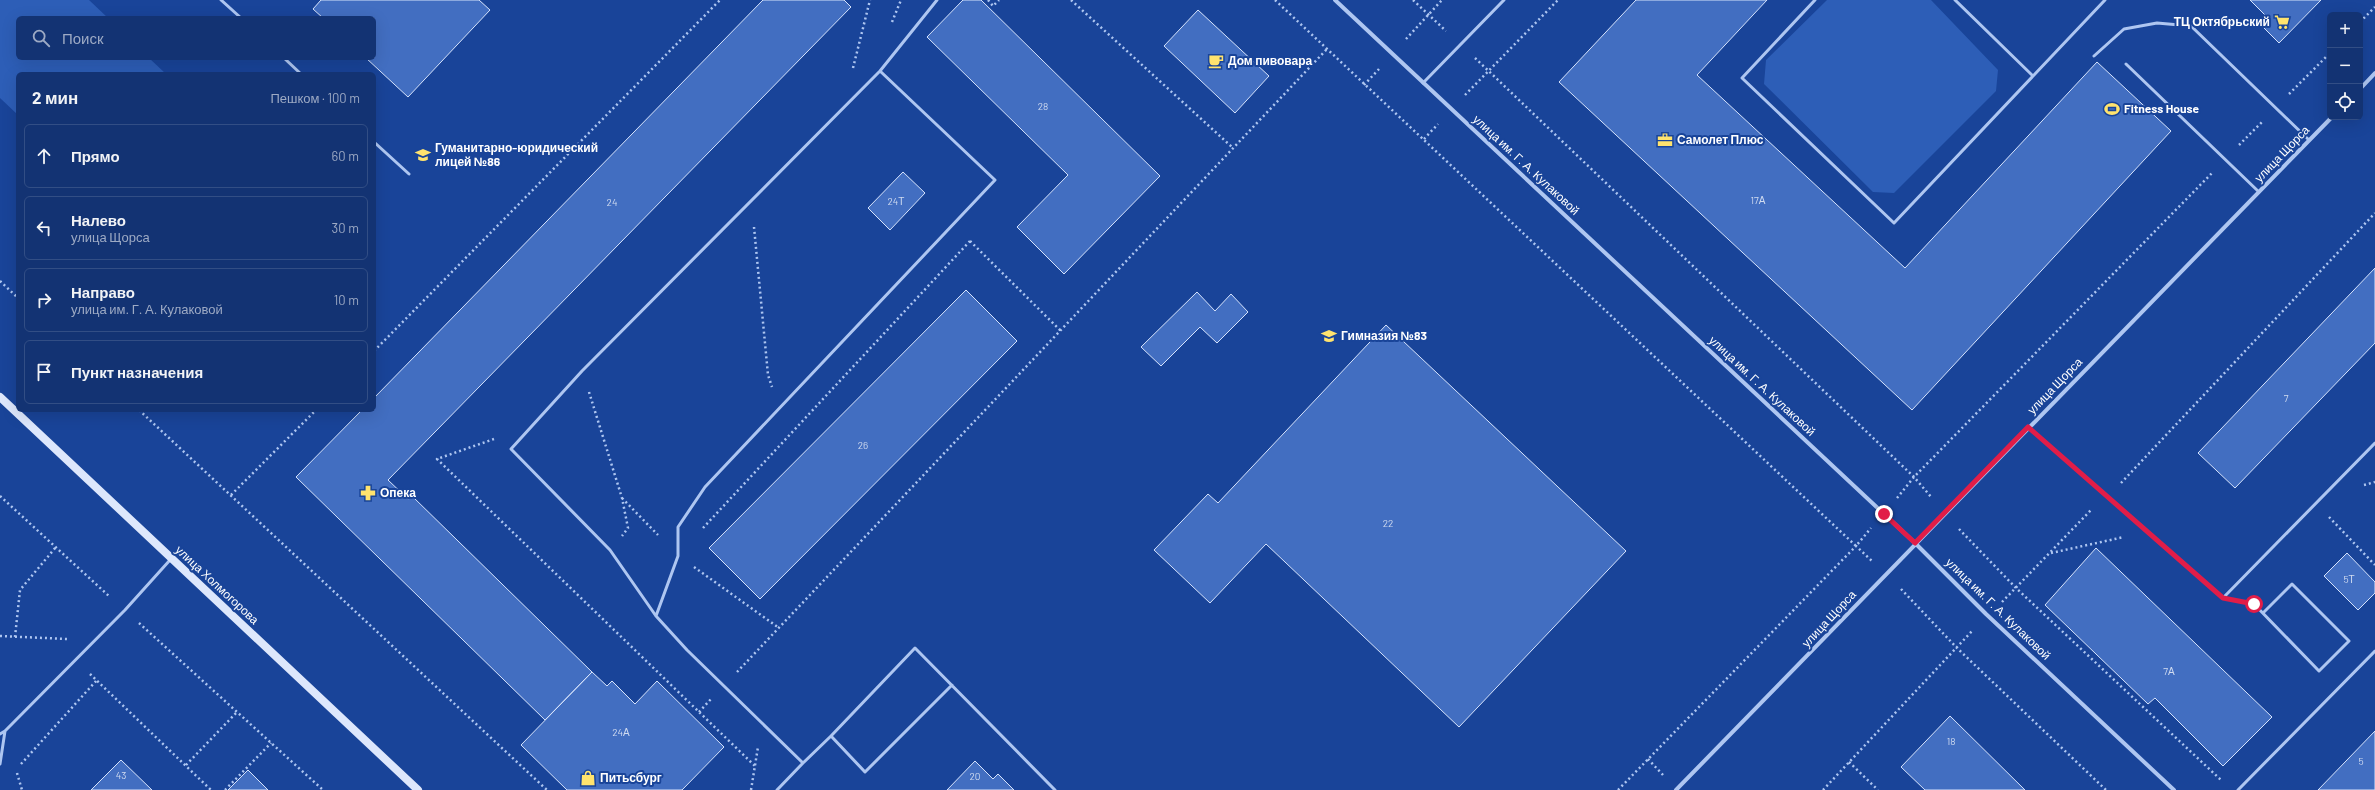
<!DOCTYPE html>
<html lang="ru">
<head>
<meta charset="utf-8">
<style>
  body { margin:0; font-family:Barlow,sans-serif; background:#203f7b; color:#f1f3f6 }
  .controls { position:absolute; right:12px; top:12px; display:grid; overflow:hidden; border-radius:6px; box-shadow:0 4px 16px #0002 }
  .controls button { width:36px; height:36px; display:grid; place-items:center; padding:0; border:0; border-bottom:1px solid #324e85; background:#133373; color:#f1f3f6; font:20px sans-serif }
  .stop { position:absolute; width:12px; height:12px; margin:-9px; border:3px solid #e11d48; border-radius:50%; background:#fff }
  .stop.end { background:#e11d48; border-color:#fff; box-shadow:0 1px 4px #0008 }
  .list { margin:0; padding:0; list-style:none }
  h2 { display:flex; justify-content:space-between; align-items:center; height:52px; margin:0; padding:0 16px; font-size:17px }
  h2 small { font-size:13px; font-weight:400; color:#9daac4 }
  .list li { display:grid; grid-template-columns:26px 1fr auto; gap:12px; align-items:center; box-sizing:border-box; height:64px; margin:0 8px 8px; padding:0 8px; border:1px solid #324e85; border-radius:6px }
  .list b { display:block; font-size:15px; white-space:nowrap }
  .list p { margin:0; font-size:13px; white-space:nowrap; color:#9daac4 }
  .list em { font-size:13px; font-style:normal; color:#9daac4 }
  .icon { flex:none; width:22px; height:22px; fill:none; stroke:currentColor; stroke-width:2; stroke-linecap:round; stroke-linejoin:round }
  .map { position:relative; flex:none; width:2375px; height:790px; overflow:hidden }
  .search { position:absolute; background:#133373; box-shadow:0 4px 16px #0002; left:16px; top:16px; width:360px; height:44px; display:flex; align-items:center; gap:10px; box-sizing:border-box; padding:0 14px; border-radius:6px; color:#9daac4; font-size:15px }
  .panel { position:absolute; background:#133373; box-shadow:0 4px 16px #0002; left:16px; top:72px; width:360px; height:340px; border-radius:6px }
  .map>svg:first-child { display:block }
  .green { fill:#2d5eb7 }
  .building { fill:#426ec1; stroke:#d6e3fc }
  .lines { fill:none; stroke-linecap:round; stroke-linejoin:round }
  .path { stroke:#aec6f1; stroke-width:2.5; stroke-dasharray:2 3; stroke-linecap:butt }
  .service { stroke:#aec6f1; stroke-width:3 }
  .minor { stroke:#aec6f1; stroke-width:4 }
  .secondary { stroke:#dde7fc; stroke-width:8 }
  .route { stroke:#e11d48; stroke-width:5 }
  .labels { text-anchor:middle; stroke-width:4; stroke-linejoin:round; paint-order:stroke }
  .number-label { font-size:10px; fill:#d0dbf0 }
  .poi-label { font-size:12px; font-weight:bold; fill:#fff; stroke:#194499; text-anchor:start }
  .street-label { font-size:12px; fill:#fff; stroke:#194499 }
</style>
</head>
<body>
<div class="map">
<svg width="2375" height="790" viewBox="0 0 2375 790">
  <rect width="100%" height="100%" fill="#194499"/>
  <path class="green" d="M 0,0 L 89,0 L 108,18 L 18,18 L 18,58 L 149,58 L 166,74 L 18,74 L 18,115 L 0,98 Z
    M 1827,0 L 1931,0 L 1998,70 L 1996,91 L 1894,193 L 1873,192 L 1764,84 L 1766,60 Z"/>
  <path class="building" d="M 321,0 L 479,0 L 490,10 L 408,97 L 366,58 L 374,58 L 374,18 L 323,18 L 313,9 Z
    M 763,0 L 844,0 L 851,7 L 388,480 L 408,499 L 412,496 L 592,672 L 545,720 L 296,477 L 362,410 L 374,410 L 374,398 Z
    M 963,0 L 981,0 L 1160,176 L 1064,274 L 1017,227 L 1068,175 L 927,37 Z
    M 1636,0 L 1767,0 L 1697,75 L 1905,268 L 2097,62 L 2171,131 L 1912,410 L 1559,82 Z
    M 2250,0 L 2321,0 L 2279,43 L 2261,25 L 2268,18 Z
    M 1198,10 L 1269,76 L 1235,113 L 1164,46 Z
    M 903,172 L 925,193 L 890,230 L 868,208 Z
    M 2375,268 L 2375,343 L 2235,488 L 2198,453 Z
    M 966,290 L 1017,341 L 760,599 L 709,548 Z
    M 1197,292 L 1215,311 L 1231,294 L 1248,312 L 1217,343 L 1200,327 L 1161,366 L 1141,347 Z
    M 1386,325 L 1626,551 L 1459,727 L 1266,544 L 1210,603 L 1154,550 L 1208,494 L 1218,503 Z
    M 2096,548 L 2272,717 L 2223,766 L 2155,698 L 2148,704 L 2045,605 Z
    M 2347,553 L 2375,582 L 2375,593 L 2358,610 L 2324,576 Z
    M 592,672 L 607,686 L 612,681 L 635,704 L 657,681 L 724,747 L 682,790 L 567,790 L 521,745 Z
    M 1950,716 L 2025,790 L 1925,790 L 1901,767 Z
    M 2375,731 L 2375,790 L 2318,790 Z
    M 121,760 L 152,790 L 91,790 Z
    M 975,761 L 993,779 L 998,774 L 1014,790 L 947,790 Z
    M 248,770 L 268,790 L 228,790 Z"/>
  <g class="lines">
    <path class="path" d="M 988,0 L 993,6 L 999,0
      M 1071,0 L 1233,148
      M 1275,0 L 1856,546 L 1871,528
      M 1413,0 L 1446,31
      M 892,22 L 901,0
      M 2360,22 L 2375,7
      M 1406,39 L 1442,0
      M 1475,58 L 1914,477 L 1932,498
      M 853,68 L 870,0
      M 1364,85 L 1379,69
      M 2289,94 L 2330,53
      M 1465,95 L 1558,0
      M 1424,139 L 1438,124
      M 2239,145 L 2262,122
      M 754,227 L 768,375 L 772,387
      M 970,241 L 1061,331
      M 0,281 L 18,298
      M 374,351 L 720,0
      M 589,392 L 622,498 L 628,528 L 622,536
      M 139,410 L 547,790
      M 494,439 L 437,459 L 755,766
      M 2121,483 L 2375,213
      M 2364,485 L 2375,482
      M 231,495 L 316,410
      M 0,496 L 110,597
      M 622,498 L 658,535
      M 1897,498 L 1914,477 L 2212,173
      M 2329,517 L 2375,565
      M 703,528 L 970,241
      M 1959,529 L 2016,588 L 2221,780
      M 2051,553 L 2124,537
      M 694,567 L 779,628
      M 1901,589 L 1957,648 L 2106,790
      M 2002,602 L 2092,509
      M 139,623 L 323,790
      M 0,636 L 67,639
      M 15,637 L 20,590 L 56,547
      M 737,672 L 1327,49
      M 90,674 L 211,790
      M 699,712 L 711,699
      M 1648,759 L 1663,775
      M 1849,762 L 1878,790
      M 21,764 L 96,681
      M 186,765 L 237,712
      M 17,773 L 22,790
      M 225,790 L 271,743
      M 751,790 L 758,747
      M 1618,790 L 1856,546 L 1872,561
      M 1823,790 L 1973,630"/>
    <path class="service" d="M 221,0 L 241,18
      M 1815,0 L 1742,78 L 1894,223 L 2105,0
      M 1955,0 L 2033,76
      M 2094,56 L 2124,29 L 2157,23 L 2191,26 L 2309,140
      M 284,58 L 301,74
      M 2126,64 L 2259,192
      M 1423,83 L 1504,0
      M 374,142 L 409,174
      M 2029,428 L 2223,598 L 2375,443
      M 2223,598 L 2254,604 L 2319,671 L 2349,641 L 2292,584 L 2264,612
      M 656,616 L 678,556 L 678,527 L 705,487 L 995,180 L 880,71
      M 952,685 L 865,772 L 831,736 L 915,648 L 1055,790
      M 0,734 L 5,731 L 125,610 L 170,560
      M 803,763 L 831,736
      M 0,764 L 5,731
      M 777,790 L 803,763 L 687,650 L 656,616 L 610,550 L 511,449 L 582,371 L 880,71 L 937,0
      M 2238,790 L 2375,651"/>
    <path class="minor" d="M 1335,0 L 1915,543 L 1986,614 L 2174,790
      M 2360,89 L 2375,73
      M 1676,790 L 2332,117"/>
    <path class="secondary" d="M 0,397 L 418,790"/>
  </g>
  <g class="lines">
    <path class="route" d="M 1884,514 L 1915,543 L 2028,427 L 2223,598 L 2254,604"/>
  </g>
  <defs>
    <g id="supermarket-bare" transform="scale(1.2)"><path d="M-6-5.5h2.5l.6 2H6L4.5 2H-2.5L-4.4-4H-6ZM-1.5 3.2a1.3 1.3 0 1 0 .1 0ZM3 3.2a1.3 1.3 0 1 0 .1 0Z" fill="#ffe36e" stroke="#194499" stroke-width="2.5" paint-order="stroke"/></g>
    <g id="cafe-bare" transform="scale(1.2)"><path d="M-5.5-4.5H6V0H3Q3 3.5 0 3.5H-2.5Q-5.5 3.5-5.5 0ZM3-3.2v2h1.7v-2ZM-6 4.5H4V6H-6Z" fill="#ffe36e" stroke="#194499" stroke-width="2.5" paint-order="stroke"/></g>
    <g id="stadium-bare" transform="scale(1.2)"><path d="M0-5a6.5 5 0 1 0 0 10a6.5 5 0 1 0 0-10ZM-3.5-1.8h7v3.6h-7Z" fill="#ffe36e" stroke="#194499" stroke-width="2.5" paint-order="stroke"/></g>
    <g id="office-bare" transform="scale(1.2)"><path d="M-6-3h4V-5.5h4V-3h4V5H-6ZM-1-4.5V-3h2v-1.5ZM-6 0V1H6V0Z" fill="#ffe36e" stroke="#194499" stroke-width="2.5" paint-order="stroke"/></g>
    <g id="school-bare" transform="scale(1.2)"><path d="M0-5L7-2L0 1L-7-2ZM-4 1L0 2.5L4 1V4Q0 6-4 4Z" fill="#ffe36e" stroke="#194499" stroke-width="2.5" paint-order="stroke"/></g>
    <g id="pharmacy-bare" transform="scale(1.2)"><path d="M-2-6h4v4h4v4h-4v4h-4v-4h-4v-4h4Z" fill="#ffe36e" stroke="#194499" stroke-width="2.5" paint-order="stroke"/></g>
    <g id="shop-bare" transform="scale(1.2)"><path d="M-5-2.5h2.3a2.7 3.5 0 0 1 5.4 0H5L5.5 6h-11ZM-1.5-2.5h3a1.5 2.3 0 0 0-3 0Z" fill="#ffe36e" stroke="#194499" stroke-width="2.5" paint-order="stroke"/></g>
  </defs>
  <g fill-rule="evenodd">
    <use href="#supermarket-bare" x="2282" y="22"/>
    <use href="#cafe-bare" x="1216" y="61"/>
    <use href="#stadium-bare" x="2112" y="109"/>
    <use href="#office-bare" x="1665" y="140"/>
    <use href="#school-bare" x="423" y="155"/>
    <use href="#school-bare" x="1329" y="336"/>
    <use href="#pharmacy-bare" x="368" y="493"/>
    <use href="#shop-bare" x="588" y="778"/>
  </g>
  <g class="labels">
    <g class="number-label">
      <text x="1043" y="110">28</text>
      <text x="1758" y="204">17А</text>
      <text x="896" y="205">24Т</text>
      <text x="612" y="206">24</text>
      <text x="2286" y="402">7</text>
      <text x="863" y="449">26</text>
      <text x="1388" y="527">22</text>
      <text x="2349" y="583">5Т</text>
      <text x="2169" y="675">7А</text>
      <text x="621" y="736">24А</text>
      <text x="1951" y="745">18</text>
      <text x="2361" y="765">5</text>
      <text x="121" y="779">43</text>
      <text x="975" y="780">20</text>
    </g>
    <g class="poi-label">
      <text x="2270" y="26" text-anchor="end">ТЦ Октябрьский</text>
      <text x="1228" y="65">Дом пивовара</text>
      <text x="2124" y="113">Fitness House</text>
      <text x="1677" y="144">Самолет Плюс</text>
      <text x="435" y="152">Гуманитарно-юридический<tspan x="435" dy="14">лицей №86</tspan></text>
      <text x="1341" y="340">Гимназия №83</text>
      <text x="380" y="497">Опека</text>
      <text x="600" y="782">Питьсбург</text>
    </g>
    <g class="street-label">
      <text transform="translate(2282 154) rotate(-46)" y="4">улица Щорса</text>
      <text transform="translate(1526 165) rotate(43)" y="4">улица им. Г. А. Кулаковой</text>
      <text transform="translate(1762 386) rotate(43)" y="4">улица им. Г. А. Кулаковой</text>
      <text transform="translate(2055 386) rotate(-46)" y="4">улица Щорса</text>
      <text transform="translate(217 585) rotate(43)" y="4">улица Холмогорова</text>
      <text transform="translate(1998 609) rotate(44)" y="4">улица им. Г. А. Кулаковой</text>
      <text transform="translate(1829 619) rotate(-47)" y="4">улица Щорса</text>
    </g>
  </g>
</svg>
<div class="controls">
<button>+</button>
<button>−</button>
<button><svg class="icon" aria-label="locate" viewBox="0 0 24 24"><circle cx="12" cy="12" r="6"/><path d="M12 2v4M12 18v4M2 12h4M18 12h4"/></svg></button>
</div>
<div class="stop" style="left:2254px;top:604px"></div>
<div class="stop end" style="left:1884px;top:514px"></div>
<div class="search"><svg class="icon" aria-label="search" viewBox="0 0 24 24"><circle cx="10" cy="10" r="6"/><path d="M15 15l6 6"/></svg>Поиск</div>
<section class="panel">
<h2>2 мин<small>Пешком · 100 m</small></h2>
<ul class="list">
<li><svg class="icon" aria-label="ahead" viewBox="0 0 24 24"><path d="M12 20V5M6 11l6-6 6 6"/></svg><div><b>Прямо</b></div><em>60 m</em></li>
<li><svg class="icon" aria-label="left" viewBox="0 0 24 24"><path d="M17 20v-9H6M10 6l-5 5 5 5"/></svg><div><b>Налево</b><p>улица Щорса</p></div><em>30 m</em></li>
<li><svg class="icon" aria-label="right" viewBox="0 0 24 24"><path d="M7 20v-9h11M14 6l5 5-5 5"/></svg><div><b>Направо</b><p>улица им. Г. А. Кулаковой</p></div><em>10 m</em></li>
<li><svg class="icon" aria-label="arrive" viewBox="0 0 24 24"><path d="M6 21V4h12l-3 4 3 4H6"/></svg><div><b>Пункт назначения</b></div></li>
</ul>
</section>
</div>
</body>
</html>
